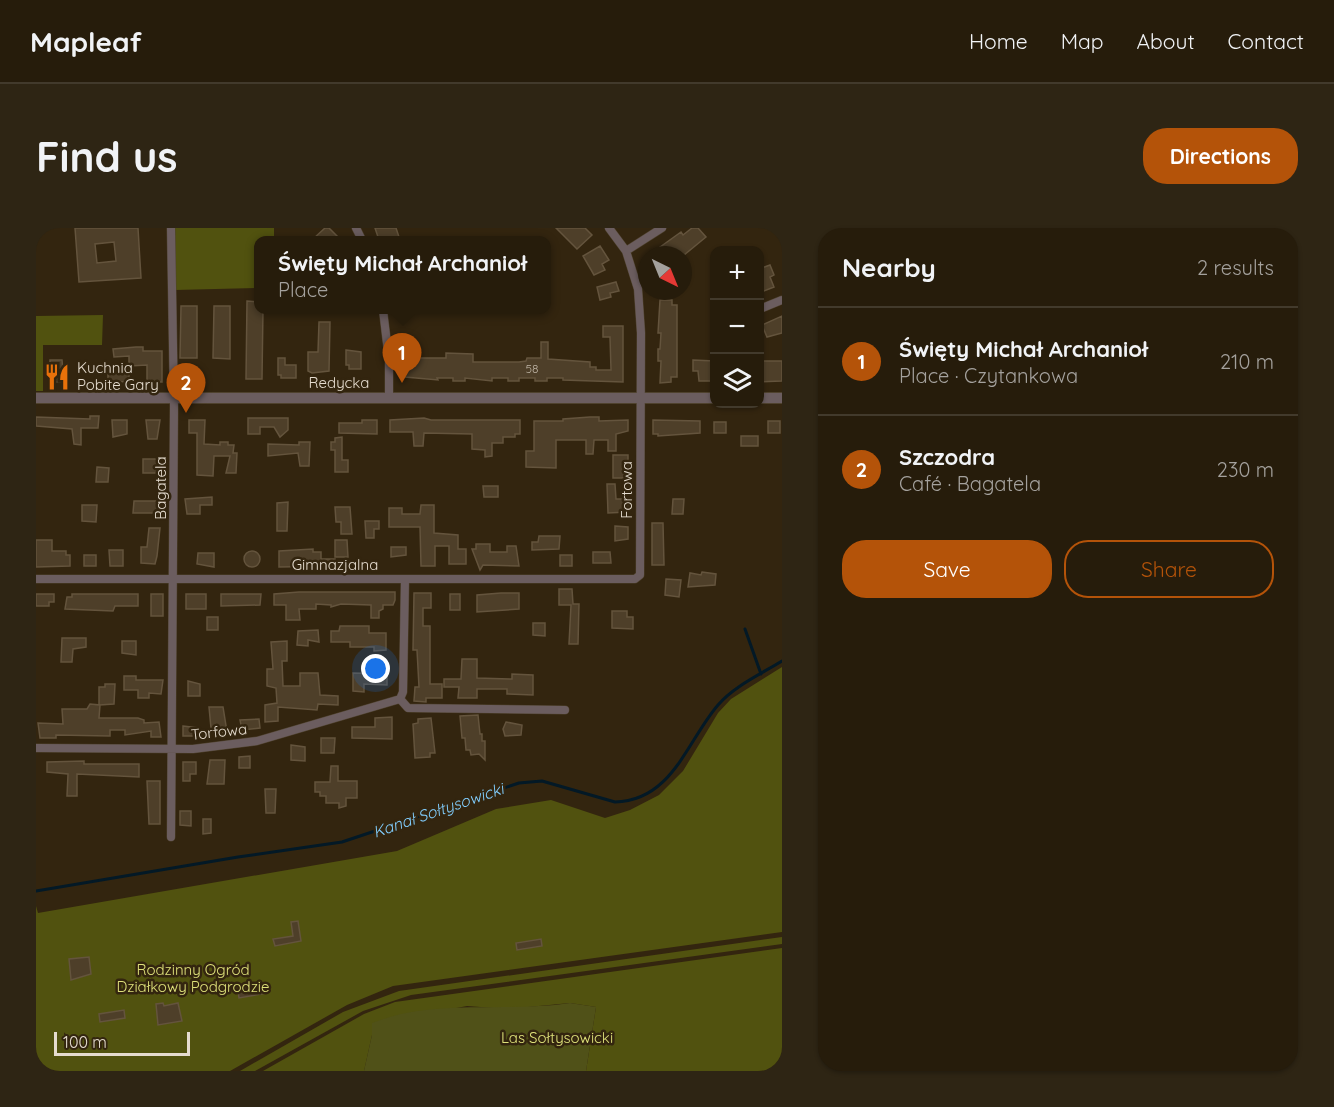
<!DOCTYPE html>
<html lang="en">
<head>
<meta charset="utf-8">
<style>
  body { margin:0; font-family:Quicksand,sans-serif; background:#2e2514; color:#f1f3f6 }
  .controls { position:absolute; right:18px; top:18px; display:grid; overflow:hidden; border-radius:12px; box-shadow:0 2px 4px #0004 }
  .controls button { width:54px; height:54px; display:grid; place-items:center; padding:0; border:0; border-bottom:2px solid #423a2c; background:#261c0b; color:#f1f3f6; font:30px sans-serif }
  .compass { position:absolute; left:602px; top:18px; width:54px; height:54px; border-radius:50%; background:#261c0b; box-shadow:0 2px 4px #0004; rotate:137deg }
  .scale { position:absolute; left:18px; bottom:15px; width:136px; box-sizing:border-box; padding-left:6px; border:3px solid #e5dccf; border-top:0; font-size:16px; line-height:21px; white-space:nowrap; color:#e5dccf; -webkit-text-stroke:4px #33250f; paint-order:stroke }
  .you { position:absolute; left:340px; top:441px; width:21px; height:21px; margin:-15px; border:4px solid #fff; border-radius:50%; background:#1a73e8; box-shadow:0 0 0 9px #1a73e833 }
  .badge { display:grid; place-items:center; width:39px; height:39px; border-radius:50%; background:#b45309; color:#fff; font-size:20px; font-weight:700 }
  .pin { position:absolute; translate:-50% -50px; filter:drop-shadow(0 2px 3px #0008) }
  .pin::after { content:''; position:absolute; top:32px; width:21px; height:18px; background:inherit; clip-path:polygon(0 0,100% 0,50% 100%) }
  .popup { position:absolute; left:218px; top:8px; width:297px; height:78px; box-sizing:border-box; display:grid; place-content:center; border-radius:12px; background:#261c0b; filter:drop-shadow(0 2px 4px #0005); font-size:20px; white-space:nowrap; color:#a4a19d }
  .popup b { font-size:22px; color:#f1f3f6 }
  .popup::after { content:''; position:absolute; left:50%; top:100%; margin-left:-12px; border:12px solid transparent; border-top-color:#261c0b }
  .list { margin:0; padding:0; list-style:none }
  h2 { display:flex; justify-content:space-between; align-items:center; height:78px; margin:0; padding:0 24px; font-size:26px }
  h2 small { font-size:20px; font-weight:400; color:#a4a19d }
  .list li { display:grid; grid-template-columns:39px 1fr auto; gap:18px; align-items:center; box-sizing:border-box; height:108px; padding:0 24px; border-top:2px solid #423a2c }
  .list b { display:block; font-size:22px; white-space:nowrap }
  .list p { margin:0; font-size:20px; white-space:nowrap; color:#a4a19d }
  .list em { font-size:20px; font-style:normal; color:#a4a19d }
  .actions { display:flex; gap:12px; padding:18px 24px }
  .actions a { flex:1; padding:14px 0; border:2px solid #b45309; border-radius:24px; text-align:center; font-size:21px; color:#b45309 }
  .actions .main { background:#b45309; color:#fff }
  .icon { flex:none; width:33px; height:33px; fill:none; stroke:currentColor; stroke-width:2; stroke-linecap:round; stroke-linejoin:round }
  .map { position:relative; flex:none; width:746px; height:843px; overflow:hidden; border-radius:24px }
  header { display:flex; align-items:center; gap:36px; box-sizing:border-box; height:84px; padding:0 30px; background:#261c0b; border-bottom:2px solid #423a2c }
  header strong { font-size:28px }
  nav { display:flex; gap:33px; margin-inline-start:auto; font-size:21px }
  .intro { display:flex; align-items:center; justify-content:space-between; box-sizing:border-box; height:144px; padding:0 36px }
  h1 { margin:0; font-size:42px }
  .button { padding:15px 27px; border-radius:24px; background:#b45309; color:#fff; font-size:21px; font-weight:700 }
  main { display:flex; gap:36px; padding:0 36px }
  aside { flex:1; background:#261c0b; border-radius:24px; box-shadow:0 2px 4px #0004 }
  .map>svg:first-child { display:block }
  .green { fill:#51520f }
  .forest { fill:#505118 }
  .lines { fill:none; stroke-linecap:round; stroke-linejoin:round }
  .stream { stroke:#031926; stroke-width:3 }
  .building { fill:#4e3f29; stroke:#64543d; stroke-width:1.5; fill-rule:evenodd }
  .minor-casing { stroke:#4f422e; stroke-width:9 }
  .tertiary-casing { stroke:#4f422e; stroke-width:12 }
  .minor { stroke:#6b5d5f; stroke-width:8 }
  .tertiary { stroke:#6b5d5f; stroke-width:10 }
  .labels { text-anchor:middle; stroke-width:5; stroke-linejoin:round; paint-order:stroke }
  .number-label { font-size:12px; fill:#bfb5a6 }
  .poi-label { font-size:15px; fill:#e5dccf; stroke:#33250f; text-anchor:start }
  .street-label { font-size:15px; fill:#e5dccf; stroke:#33250f }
  .park-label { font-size:15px; fill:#dee17a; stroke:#33250f }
  .water-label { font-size:16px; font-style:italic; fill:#82cfff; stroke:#33250f }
</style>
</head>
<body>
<header>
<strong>Mapleaf</strong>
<nav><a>Home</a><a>Map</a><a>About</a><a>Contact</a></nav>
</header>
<div class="intro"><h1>Find us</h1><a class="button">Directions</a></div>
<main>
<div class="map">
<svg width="746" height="843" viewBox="0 0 746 843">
  <rect width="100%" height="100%" fill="#33250f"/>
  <path class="green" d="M 138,0 L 238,0 L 238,12 L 222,12 L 222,60 L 139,62 Z
    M 67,87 L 66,117 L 7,117 L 7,163 L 0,163 L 0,88 Z
    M 746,439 L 746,704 L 357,758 L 311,777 L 194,843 L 0,843 L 0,678 L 2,685 L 361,623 L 460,581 L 515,572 L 569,590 L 594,582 L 623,567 L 647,543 L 682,485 L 695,471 Z
    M 746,709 L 746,716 L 375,767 L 327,783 L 219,843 L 204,843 L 307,784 L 363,763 Z
    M 746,720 L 746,843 L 550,843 L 560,779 L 534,775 L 471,781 L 431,778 L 336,796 L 336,807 L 328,843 L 227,843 L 328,786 L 359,774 Z"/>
  <path class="forest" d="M 534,775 L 560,779 L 550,843 L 328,843 L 336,807 L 336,795 C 398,770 468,785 534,775 Z"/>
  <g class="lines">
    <path class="stream" d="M 709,401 L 725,446
      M 0,663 L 202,629 L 306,614 L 483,555 L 506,553 L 579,574 C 636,573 651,513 682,477 C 698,458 725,446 746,433"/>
  </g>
  <path class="building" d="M 39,0 L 102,0 L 105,50 L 43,54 ZM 78,14 L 80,33 L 61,35 L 59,16 Z
    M 289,0 L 293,0 L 305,12 L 276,12 Z
    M 339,0 L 360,0 L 364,12 L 343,12 Z
    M 520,0 L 549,0 L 556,7 L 541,21 Z
    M 656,0 L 662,0 L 670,9 L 648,27 L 613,27 L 645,4 L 647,7 Z
    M 564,18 L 573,32 L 566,36 L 569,42 L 558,47 L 547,28 Z
    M 734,37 L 738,47 L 734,49 L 738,59 L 723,65 L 723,41 Z
    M 580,54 L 583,63 L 574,65 L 575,69 L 564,72 L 561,59 Z
    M 624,72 L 636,72 L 636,77 L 641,77 L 641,149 L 635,149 L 635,154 L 624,155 L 625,133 L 622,133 L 622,121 L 624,121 L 625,105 L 622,105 Z
    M 211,73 L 222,74 L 222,81 L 227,81 L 226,151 L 210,151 Z
    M 145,78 L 161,78 L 161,130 L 144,130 Z
    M 178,78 L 194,78 L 194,131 L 177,130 Z
    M 746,88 L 746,105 L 731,109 L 726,97 Z
    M 283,94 L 294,94 L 293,143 L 276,145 L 272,143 L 272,124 L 282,124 Z
    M 567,98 L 587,98 L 587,154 L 527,152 L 527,150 L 511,150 L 511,153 L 499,153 L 499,150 L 483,150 L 483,153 L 472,153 L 472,150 L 456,150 L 456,153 L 429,150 L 429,153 L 417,153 L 417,150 L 401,150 L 402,152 L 369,149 L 369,127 L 374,125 L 382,125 L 382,130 L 410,130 L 410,125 L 437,126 L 437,134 L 483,134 L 490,133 L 491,130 L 505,130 L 505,114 L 512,114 L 512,131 L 554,134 L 554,139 L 560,139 L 560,142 L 575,142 L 574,109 L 567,109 Z
    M 100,119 L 107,119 L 107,123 L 126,123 L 126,154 L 111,154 L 111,137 L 93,138 L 93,128 L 78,129 L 77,121 Z
    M 310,122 L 325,124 L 325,141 L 313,141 L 313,137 L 310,137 Z
    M 242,130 L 249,130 L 249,137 L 260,137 L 260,150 L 245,150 L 245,147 L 242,147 Z
    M 14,132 L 26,132 L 28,154 L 14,154 Z
    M 657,132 L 678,133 L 678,153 L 663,153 L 662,143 L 657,143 Z
    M 723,133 L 746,133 L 746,153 L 723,154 Z
    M 78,142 L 93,142 L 93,154 L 72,153 L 72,143 Z
    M 54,188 L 63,188 L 62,200 L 45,200 L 45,217 L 38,216 L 36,201 L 0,198 L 0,189 L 54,191 Z
    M 554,189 L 563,189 L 563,193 L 592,192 L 592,203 L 580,206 L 580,223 L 572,223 L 572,212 L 558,212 L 557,226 L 550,226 L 550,212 L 520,212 L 520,240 L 490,239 L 490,223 L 498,223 L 498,193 L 527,193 L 527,191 Z
    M 212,190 L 252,190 L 252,202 L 244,209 L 238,199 L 224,199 L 224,206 L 212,206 Z
    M 388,190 L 395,192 L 484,192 L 484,206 L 479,206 L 479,209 L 467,209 L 467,215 L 456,215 L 456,228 L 449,229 L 449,222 L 436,221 L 436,206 L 388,205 L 387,218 L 378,218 L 377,204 L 354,204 L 354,192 Z
    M 76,192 L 91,192 L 91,206 L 77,209 Z
    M 110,192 L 124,192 L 121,211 L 112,211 Z
    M 153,192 L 169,192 L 168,216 L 184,217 L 184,214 L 192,214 L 192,217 L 198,217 L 197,225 L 201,225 L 200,245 L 190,245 L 194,228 L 178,228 L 177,248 L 161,247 L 161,205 L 153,205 Z
    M 326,192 L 341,192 L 341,206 L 303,205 L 303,195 L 326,195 Z
    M 617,192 L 664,193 L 664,205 L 622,208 L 622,206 L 617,206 Z
    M 732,193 L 744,193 L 744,205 L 732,205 Z
    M 678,194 L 690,194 L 690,205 L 678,205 Z
    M 705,208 L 722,208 L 722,218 L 705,218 Z
    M 306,209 L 306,232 L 312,232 L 312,244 L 299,244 L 299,222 L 295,222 L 295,214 L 299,214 L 299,210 Z
    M 263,214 L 274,214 L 273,238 L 264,238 L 262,225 L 232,228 L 232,216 L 263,217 Z
    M 577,227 L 592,227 L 592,250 L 577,250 Z
    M 107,231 L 124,231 L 124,245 L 107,245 Z
    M 61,239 L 73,240 L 72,254 L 60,254 Z
    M 571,256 L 579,256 L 580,271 L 592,271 L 592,284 L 572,285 Z
    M 447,258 L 462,258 L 462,269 L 448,269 Z
    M 176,269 L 176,277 L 164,277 L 164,286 L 151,286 L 149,271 Z
    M 637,271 L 648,271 L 647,286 L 636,286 Z
    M 98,273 L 124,273 L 124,285 L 97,285 Z
    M 252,274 L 251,303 L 241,303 L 241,275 Z
    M 46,277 L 61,277 L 60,294 L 46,293 Z
    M 385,277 L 398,277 L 398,305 L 422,307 L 422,321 L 430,321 L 430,336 L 413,336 L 413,318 L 399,318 L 399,338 L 385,338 L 384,299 L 353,299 L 353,280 L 366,280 L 366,286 L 384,286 Z
    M 299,279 L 314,279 L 316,306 L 305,306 L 305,294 L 300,294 Z
    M 329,293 L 343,293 L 343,301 L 338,301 L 338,310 L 330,310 Z
    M 616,295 L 627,295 L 628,337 L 616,337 Z
    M 579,298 L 592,299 L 592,311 L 579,313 Z
    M 113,300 L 124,300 L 121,328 L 119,336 L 105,335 L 105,319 L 111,319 Z
    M 503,308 L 524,308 L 523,321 L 496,322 L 496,314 L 502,314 Z
    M 0,312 L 16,312 L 16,323 L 30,323 L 30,327 L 34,327 L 34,338 L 0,339 Z
    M 299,312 L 311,312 L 312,329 L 299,329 Z
    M 440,316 L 454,316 L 454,324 L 471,324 L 471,318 L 480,318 L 483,338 L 447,337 L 444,342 L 436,321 L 440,321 Z
    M 355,319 L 370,319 L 370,327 L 355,329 Z
    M 277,321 L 277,324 L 285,324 L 285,331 L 299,331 L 299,338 L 243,339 L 243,323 Z
    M 73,322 L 87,322 L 87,338 L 74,338 Z
    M208 331a8 8 0 1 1 16 0a8 8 0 1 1-16 0Z
    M 557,324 L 574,324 L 575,335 L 557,335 Z
    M 162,325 L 178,325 L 178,339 L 161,336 Z
    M 48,327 L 60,327 L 60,338 L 48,338 Z
    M 524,327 L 536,327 L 536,338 L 524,338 Z
    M 666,344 L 680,346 L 679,357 L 652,359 L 654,345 L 665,347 Z
    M 630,351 L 645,352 L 643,369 L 629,367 Z
    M 523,361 L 536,361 L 537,376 L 543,376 L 542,416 L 533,416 L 535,377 L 523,377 Z
    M 263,364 L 359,364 L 359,372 L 357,377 L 347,377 L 347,381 L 343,383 L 343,390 L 335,390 L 335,377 L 305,376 L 295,379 L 295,377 L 280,376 L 280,381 L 263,381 L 264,392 L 250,392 L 250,377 L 238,377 L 238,366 Z
    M 378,365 L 395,365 L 395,380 L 387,380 L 387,398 L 394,398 L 394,456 L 406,456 L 406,470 L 390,470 L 390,474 L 378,473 L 379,459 L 383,459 L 381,422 L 377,422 Z
    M 465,365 L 483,365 L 483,381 L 441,384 L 441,367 Z
    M 0,366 L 18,366 L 18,374 L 13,374 L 13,378 L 0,378 Z
    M 36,366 L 102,366 L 102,378 L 79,378 L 77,383 L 29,381 L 31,369 L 36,369 Z
    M 115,366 L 127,366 L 127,388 L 115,388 Z
    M 150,366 L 170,366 L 170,381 L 150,381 Z
    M 185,366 L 225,366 L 224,377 L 185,378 Z
    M 414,366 L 424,366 L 424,382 L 414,382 Z
    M 576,383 L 591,383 L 591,389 L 597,389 L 597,401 L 576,400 Z
    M 171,389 L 182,389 L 182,402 L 171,402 Z
    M 497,395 L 509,395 L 509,408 L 497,407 Z
    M 304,398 L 333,398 L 333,405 L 350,405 L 350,422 L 338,423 L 338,419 L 314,419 L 314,414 L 295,414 L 295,403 L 303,403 Z
    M 282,402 L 283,414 L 272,412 L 272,418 L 261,417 L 262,403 Z
    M 26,410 L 50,410 L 50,419 L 37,421 L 36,434 L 25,434 Z
    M 86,413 L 100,413 L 100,427 L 86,425 Z
    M 251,413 L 251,433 L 246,433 L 247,458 L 264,458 L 264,445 L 282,445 L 284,467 L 302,468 L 302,477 L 282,476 L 281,482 L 242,479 L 242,493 L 229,494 L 229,477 L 241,475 L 240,460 L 231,458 L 231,441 L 237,441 L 235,414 Z
    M 426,431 L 441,431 L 441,450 L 476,451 L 476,446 L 497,447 L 497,467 L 471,466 L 471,461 L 441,461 L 441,470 L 422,470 L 423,459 L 408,459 L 408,451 L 425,451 Z
    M 317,445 L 351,446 L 351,457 L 328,456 L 328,464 L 317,463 Z
    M 88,448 L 100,448 L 100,452 L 127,452 L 125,466 L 113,465 L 113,470 L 102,470 L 102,462 L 88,462 Z
    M 152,453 L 164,456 L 164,468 L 152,468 Z
    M 69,456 L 79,456 L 78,476 L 63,477 L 63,459 L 69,459 Z
    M 54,476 L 64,477 L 63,490 L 102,490 L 108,492 L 108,495 L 123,494 L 125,509 L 115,509 L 115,503 L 89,507 L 89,502 L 74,502 L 74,508 L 20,507 L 20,510 L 4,510 L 2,495 L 27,496 L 26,481 L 51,481 Z
    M 173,479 L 187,479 L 191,504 L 180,506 L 179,499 L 175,500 Z
    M 442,487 L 444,506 L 446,506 L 446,513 L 449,513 L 449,532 L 443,526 L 435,527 L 434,522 L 430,522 L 429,510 L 426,510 L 424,488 Z
    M 356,489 L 356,511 L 316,510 L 316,499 L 339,499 L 339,490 Z
    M 395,490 L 399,525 L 394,525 L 394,529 L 379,530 L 377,496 L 382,495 L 382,491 Z
    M 223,491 L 224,500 L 206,502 L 204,492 Z
    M 470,494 L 486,497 L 485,507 L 469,508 L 467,501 Z
    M 147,498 L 163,500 L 163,508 L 147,508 Z
    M 285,510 L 299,510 L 298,525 L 285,525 Z
    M 255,517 L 269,519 L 269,533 L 255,532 Z
    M 214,528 L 214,540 L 203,540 L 203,529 Z
    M 174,532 L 189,532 L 188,556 L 171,556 Z
    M 48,533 L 48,536 L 103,536 L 103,549 L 41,546 L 41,568 L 31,568 L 32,546 L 11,544 L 11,534 Z
    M 147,534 L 160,534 L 160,546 L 154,546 L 154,553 L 147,553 Z
    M 295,538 L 302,538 L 302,553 L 321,553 L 321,570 L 310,570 L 310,578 L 303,580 L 303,575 L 290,575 L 290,568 L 284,568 L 284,564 L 279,564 L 279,554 L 294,554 Z
    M 111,553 L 124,553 L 124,596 L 113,596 Z
    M 229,561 L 240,561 L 239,585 L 230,585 Z
    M 144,583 L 155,583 L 155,598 L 144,597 Z
    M 167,591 L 175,591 L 175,605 L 167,606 Z
    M 262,693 L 265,713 L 239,718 L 237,711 L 257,708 L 255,694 Z
    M 505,711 L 506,718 L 481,722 L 480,715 Z
    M 53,729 L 55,746 L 35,752 L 33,731 Z
    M 229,757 L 231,765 L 203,770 L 202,763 Z
    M 127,775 L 128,778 L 142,775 L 146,793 L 122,797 L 120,776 Z
    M 88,782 L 89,790 L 64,794 L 63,786 Z"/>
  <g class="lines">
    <g class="minor-casing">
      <path id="minor" d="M 135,0 L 138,178 L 135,609
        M 320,0 L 326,12
        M 590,23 L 626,0
        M 724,81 L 746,72
        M 347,82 L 353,132 L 353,170
        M 0,351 L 599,351 L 604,347 L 605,105 L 602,61 L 590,23 L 573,0
        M 364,471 L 372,480 L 529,482
        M 364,471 L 367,464 L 369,351
        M 0,520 L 157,521 L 221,513 L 364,471"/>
    </g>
    <g class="tertiary-casing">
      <path id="tertiary" d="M 0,170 L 678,170
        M 724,170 L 746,170"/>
    </g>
    <use href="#minor" class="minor"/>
    <use href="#tertiary" class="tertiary"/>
  </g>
  <defs>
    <g id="restaurant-bare" transform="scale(2.07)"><path d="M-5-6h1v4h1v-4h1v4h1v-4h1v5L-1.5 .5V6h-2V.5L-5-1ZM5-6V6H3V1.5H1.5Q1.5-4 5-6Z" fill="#e8710a" stroke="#33250f" stroke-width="2.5" paint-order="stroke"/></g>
  </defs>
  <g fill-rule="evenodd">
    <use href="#restaurant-bare" x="21" y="149"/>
  </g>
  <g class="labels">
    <g class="number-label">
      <text x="496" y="145">58</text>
    </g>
    <g class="poi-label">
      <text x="41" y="145">Kuchnia<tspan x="41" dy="17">Pobite Gary</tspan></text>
    </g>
    <g class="street-label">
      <text x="303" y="160">Redycka</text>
      <text transform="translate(125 260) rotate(-90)" y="5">Bagatela</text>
      <text transform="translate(591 262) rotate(-90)" y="5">Fortowa</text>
      <text x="299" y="342">Gimnazjalna</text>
      <text transform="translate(183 504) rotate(-6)" y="5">Torfowa</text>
    </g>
    <g class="park-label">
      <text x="157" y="747">Rodzinny Ogród<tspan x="157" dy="17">Działkowy Podgrodzie</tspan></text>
      <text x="521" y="815">Las Sołtysowicki</text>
    </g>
    <g class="water-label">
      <text transform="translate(402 582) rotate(-19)" y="6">Kanał Sołtysowicki</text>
    </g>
  </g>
</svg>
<div class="controls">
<button>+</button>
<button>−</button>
<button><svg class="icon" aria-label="layers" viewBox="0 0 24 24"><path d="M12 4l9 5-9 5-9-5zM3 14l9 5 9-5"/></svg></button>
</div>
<svg class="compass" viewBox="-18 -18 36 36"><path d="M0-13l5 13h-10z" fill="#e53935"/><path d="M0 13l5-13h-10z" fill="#a4a19d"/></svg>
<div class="scale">100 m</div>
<div class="you"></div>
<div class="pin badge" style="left:366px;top:155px">1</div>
<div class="popup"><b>Święty Michał Archanioł</b>Place</div>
<div class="pin badge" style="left:150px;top:185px">2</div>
</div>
<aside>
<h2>Nearby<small>2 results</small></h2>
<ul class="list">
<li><span class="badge">1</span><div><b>Święty Michał Archanioł</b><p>Place · Czytankowa</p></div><em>210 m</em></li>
<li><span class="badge">2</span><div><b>Szczodra</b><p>Café · Bagatela</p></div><em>230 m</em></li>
</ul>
<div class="actions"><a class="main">Save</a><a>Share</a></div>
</aside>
</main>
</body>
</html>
